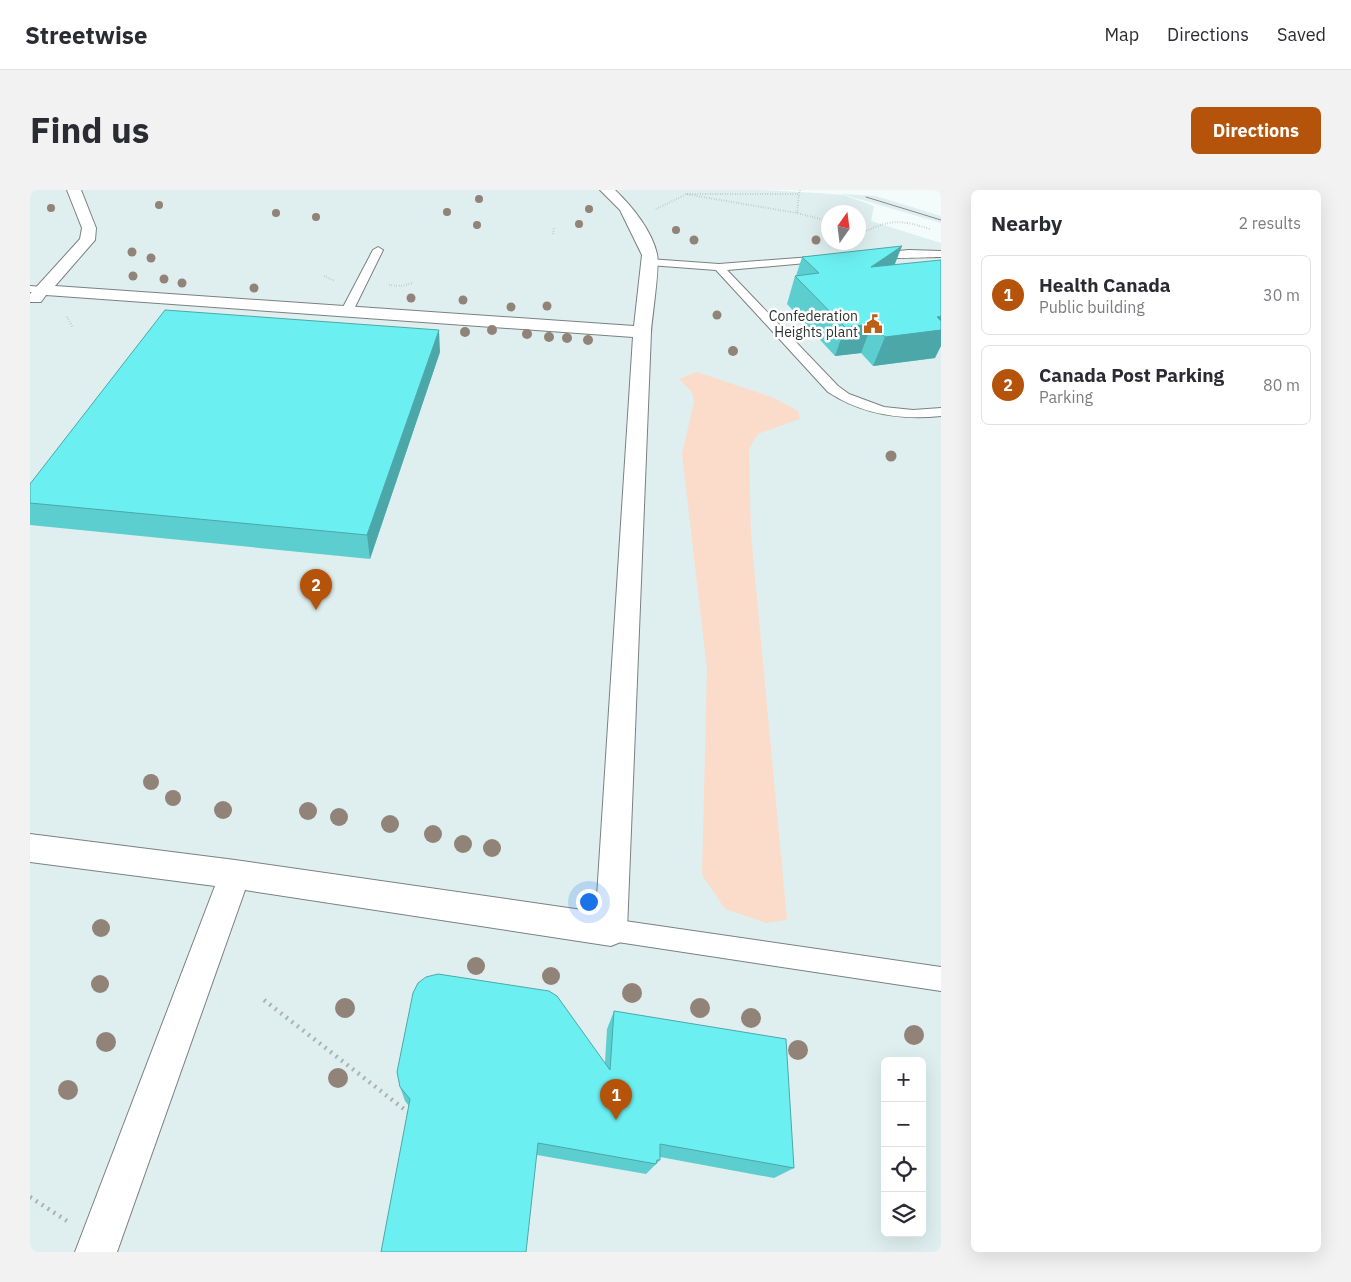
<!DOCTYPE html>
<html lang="en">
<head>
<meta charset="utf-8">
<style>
  body { margin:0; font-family:"IBM Plex Sans",sans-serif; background:#f2f2f3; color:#2b2b33 }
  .controls { position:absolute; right:15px; bottom:15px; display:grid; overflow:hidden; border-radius:8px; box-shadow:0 5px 20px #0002 }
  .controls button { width:45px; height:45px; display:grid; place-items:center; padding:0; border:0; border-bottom:1px solid #e1e1e2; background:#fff; color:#2b2b33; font:25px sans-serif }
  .compass { position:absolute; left:791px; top:15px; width:45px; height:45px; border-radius:50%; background:#fff; box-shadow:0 5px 20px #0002; rotate:14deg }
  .you { position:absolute; left:558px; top:711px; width:18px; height:18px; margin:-12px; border:4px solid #fff; border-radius:50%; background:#1a73e8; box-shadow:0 0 0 8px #1a73e833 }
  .badge { display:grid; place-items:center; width:32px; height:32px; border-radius:50%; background:#b45309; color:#fff; font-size:16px; font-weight:700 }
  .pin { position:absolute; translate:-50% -41px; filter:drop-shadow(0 1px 2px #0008) }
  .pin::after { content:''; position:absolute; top:26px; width:18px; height:15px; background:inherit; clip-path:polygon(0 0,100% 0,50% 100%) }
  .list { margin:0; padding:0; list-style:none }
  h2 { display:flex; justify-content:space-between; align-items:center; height:65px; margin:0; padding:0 20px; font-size:21px }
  h2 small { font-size:16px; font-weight:400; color:#7c7c81 }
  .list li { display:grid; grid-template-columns:32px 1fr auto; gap:15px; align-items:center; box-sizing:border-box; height:80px; margin:0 10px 10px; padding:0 10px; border:1px solid #e1e1e2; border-radius:8px }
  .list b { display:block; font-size:19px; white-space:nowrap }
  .list p { margin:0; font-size:16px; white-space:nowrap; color:#7c7c81 }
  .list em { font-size:16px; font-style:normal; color:#7c7c81 }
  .icon { flex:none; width:28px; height:28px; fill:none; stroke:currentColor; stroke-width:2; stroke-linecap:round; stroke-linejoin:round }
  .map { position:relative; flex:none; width:911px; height:1062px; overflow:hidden; border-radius:8px }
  header { display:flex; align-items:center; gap:30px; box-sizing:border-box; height:70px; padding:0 25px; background:#fff; border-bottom:1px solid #e1e1e2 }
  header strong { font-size:24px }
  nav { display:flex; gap:28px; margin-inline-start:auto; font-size:18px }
  .intro { display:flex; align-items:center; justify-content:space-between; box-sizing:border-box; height:120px; padding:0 30px }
  h1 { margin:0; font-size:35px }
  .button { padding:12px 22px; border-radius:8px; background:#b45309; color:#fff; font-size:18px; font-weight:700 }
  main { display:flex; gap:30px; padding:0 30px }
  aside { flex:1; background:#fff; border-radius:8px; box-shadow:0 5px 20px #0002 }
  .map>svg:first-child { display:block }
  .built { fill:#dfefef; fill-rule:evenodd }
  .green { fill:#fbdcca }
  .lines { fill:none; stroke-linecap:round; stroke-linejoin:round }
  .service-casing { stroke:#7a8080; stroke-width:2 }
  .minor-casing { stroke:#7a8080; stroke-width:2 }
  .path-far1 { stroke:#acb2b2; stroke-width:2; stroke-dasharray:0.5 2; stroke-linecap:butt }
  .path { stroke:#acb2b2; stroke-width:4.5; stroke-dasharray:2 5; stroke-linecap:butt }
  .service { fill:#fff; fill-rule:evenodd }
  .minor { fill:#fff; fill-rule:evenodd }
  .tram { stroke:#858989; stroke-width:1 }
  .tree { fill:#918378 }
  .wall { fill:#5dcecf }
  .shaded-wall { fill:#4ca7a9 }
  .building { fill:#6ceff1; stroke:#4ca7a9 }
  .labels { text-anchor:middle; stroke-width:5; stroke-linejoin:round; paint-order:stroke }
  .far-poi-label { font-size:14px; fill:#303333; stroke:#fff; text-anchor:end }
</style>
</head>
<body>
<header>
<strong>Streetwise</strong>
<nav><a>Map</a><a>Directions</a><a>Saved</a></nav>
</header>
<div class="intro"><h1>Find us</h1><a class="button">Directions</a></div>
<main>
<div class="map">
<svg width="911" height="1062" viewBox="0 0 911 1062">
  <rect width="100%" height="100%" fill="#f4fbfb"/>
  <path class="built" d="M 0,0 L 731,0 L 787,3 L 814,5 L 844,16 L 841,31 L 911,53 L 911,1062 L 0,1062 ZM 798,22 L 828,22 L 828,52 L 798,52 ZM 855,871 L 892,871 L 892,1043 L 855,1043 Z
    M 812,4 L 846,6 L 911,26 L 911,33 Z"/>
  <path class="green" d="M 667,182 L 744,208 L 768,221 L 770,229 L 728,244 L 719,259 L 721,344 L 757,730 L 736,733 L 695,719 L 672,685 L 677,479 L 652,264 L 664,212 L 662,202 L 649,189 Z"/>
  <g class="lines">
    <g class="service-casing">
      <path id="service" d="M 348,57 L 353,60 L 323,121 L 321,123 L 313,123 L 311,121 L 343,60 Z
        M 879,60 L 911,61 L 911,67 C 900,67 844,70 840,66 L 845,63 Z
        M 795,66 L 800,69 L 799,71 L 697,80 L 808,196 L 819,204 L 854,217 L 883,220 L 911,218 L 911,226 C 871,230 833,225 798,202 L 686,80 L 619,75 L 614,72 L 619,69 L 689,74 Z
        M 0,96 L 13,97 L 19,100 L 13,103 L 0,102 Z
        M 581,729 L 911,777 L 911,801 L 581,751 L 573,748 L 570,740 L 573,732 Z"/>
    </g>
    <g class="minor-casing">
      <path id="minor" d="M 37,0 L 51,0 L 66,38 L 65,50 L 25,96 L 604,136 L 612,65 L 590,20 L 570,0 L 585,0 C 602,16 622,41 627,64 C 630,77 622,126 621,142 L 597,740 L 593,751 L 581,756 L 215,700 L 87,1062 L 45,1062 L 185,696 L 0,672 L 0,644 L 205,670 L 566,722 L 603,147 L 16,105 L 11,112 L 0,112 L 0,104 L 50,49 L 52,38 Z"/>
    </g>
    <path class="path-far1" d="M 770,0 L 769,4 L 655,4 L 767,23 L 798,31
      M 626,19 L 655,5
      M 767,23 L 769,4
      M 828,40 L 835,42
      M 834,42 C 861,29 872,30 900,39
      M 523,44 L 524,37
      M 294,86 L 305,91
      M 359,95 L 371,96 L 383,93
      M 37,127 L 43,138"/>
    <path class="path" d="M 234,810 L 379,923
      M 0,1007 L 37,1031"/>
    <use href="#service" class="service"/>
    <use href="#minor" class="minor"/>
    <path class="tram" d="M 836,7 L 911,30"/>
  </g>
  <g class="tree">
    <circle cx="449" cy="9" r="4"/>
    <circle cx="129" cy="15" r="4"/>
    <circle cx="21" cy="18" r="4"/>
    <circle cx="559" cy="19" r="4"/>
    <circle cx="417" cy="22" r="4"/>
    <circle cx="246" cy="23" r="4"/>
    <circle cx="286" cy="27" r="4"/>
    <circle cx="549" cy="34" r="4"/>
    <circle cx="447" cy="35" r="4"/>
    <circle cx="646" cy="40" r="4"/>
    <circle cx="664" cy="50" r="4.5"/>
    <circle cx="786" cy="50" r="4.5"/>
    <circle cx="102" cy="62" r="4.5"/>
    <circle cx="121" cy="68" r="4.5"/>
    <circle cx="103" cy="86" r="4.5"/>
    <circle cx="134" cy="89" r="4.5"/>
    <circle cx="152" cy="93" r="4.5"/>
    <circle cx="224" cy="98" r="4.5"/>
    <circle cx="381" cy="108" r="4.5"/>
    <circle cx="433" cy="110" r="4.5"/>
    <circle cx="517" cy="116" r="4.5"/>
    <circle cx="481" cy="117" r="4.5"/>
    <circle cx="687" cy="125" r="4.5"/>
    <circle cx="462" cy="140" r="5"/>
    <circle cx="435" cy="142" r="5"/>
    <circle cx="497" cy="144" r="5"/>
    <circle cx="519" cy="147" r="5"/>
    <circle cx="537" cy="148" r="5"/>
    <circle cx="558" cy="150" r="5"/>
    <circle cx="703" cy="161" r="5"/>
    <circle cx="861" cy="266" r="5.5"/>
    <circle cx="121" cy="592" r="8"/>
    <circle cx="143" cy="608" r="8"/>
    <circle cx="193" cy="620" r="9"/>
    <circle cx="278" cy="621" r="9"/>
    <circle cx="309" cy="627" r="9"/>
    <circle cx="360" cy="634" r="9"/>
    <circle cx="403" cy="644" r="9"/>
    <circle cx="433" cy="654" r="9"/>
    <circle cx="462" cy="658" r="9"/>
    <circle cx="71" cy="738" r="9"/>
    <circle cx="446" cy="776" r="9"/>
    <circle cx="521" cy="786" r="9"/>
    <circle cx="70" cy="794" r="9"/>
    <circle cx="602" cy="803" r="10"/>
    <circle cx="315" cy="818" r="10"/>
    <circle cx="670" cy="818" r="10"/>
    <circle cx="721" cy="828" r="10"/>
    <circle cx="884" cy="845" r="10"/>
    <circle cx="76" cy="852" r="10"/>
    <circle cx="768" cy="860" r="10"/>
    <circle cx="308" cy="888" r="10"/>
    <circle cx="38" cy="900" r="10"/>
  </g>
  <path class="wall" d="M 772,67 L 864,75 L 905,168 L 843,176 L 831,163 L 805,166 L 757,114 L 765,86 L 766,86 Z
    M 410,162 L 340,369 L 0,335 L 0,294 Z
    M 584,821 L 764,978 L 744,988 L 630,967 L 630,970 L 616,984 L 507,965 L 379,916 L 375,911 L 370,897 L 575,872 L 577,839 Z"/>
  <path class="shaded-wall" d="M 872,56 L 861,84 L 841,77 Z
    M 911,126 L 911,156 L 905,168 L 843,176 L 855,147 L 907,127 Z
    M 842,134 L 831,163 L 805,166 L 815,137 Z
    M 409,140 L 410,162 L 340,369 L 337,345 Z"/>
  <path class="building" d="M 872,56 L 841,77 L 911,70 L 911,126 L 907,127 L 911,131 L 911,140 L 855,147 L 842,134 L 815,137 L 765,86 L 789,83 L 772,67 Z
    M 135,120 L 409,140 L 337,345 L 0,313 L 0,294 Z
    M 408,784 L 519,801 L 527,806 L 580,880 L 584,821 L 756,849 L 764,978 L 630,954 L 630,970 L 627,970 L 626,974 L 508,953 L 496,1062 L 351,1062 L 380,909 L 370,897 L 367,882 L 383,803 L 388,793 L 396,787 Z"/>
  <defs>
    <g id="civic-bare" transform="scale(1.5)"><path d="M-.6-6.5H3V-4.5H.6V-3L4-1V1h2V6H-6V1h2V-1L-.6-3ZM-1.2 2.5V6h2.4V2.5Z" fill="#bd5f14" stroke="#fff" stroke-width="2.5" paint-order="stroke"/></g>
  </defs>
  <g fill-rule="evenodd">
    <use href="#civic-bare" x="843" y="134"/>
  </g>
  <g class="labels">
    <g class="far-poi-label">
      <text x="828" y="131">Confederation<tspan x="828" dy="16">Heights plant</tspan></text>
    </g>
  </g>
</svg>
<div class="controls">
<button>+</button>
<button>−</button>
<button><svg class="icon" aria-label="locate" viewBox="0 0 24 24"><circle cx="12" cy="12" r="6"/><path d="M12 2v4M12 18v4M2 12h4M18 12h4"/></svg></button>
<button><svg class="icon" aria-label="layers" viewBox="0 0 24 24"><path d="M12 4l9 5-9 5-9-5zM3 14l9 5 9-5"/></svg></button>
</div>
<svg class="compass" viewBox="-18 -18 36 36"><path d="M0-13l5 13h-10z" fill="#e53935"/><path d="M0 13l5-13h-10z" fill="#7c7c81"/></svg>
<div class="you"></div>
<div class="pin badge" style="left:586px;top:930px">1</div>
<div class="pin badge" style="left:286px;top:420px">2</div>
</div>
<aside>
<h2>Nearby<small>2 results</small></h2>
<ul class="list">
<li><span class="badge">1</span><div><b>Health Canada</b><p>Public building</p></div><em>30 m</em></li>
<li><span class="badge">2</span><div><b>Canada Post Parking</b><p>Parking</p></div><em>80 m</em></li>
</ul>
</aside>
</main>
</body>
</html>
